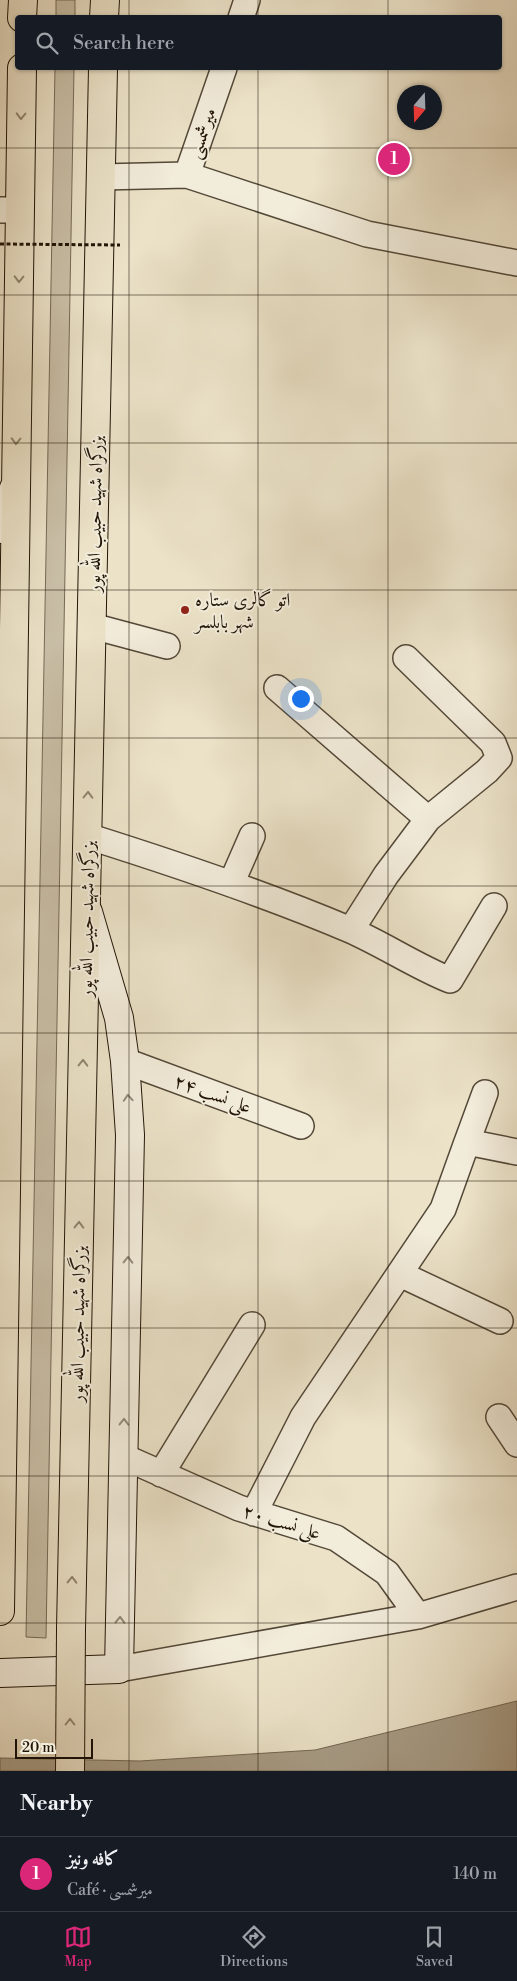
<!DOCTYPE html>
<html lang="en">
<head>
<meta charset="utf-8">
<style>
  body { margin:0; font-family:"Libre Bodoni",Amiri,serif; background:#242831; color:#f1f3f6 }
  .compass { position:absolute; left:397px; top:85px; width:45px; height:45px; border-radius:50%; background:#171b24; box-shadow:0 1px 4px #0004; rotate:199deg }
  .scale { position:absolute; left:15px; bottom:12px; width:78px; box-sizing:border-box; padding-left:5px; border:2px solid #221507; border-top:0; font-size:14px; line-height:18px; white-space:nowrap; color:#221507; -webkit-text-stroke:4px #f2ecdb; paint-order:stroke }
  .you { position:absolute; left:300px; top:698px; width:18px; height:18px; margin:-12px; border:4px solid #fff; border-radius:50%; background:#1a73e8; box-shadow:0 0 0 8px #1a73e833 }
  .badge { display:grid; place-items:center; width:32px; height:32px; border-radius:50%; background:#db2777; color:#fff; font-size:16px; font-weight:700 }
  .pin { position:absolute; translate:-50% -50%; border:2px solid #fff; box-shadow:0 1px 5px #0006 }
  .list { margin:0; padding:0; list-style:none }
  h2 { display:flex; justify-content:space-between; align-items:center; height:65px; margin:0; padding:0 20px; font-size:21px }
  h2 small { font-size:16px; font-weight:400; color:#9ea1a6 }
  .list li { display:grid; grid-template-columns:32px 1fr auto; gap:15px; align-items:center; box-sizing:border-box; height:75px; padding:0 20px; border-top:1px solid #363941 }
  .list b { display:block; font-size:19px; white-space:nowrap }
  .list p { margin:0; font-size:16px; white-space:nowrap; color:#9ea1a6 }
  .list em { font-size:16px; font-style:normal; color:#9ea1a6 }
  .icon { flex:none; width:28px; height:28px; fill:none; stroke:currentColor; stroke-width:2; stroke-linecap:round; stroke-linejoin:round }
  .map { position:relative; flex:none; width:517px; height:1771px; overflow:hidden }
  .search { position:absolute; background:#171b24; box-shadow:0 1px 4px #0004; left:15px; right:15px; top:15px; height:55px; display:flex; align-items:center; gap:12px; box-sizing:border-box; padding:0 18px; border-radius:5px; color:#9ea1a6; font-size:19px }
  .sheet { height:140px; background:#171b24 }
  nav { display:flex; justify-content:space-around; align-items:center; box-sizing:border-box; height:70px; border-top:1px solid #363941; background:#171b24; font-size:14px; color:#9ea1a6 }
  nav a { display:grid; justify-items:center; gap:2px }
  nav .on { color:#db2777 }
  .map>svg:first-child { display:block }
  .green { fill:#c9bfa7; stroke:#766a57 }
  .water { fill:#a79c86; stroke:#726653 }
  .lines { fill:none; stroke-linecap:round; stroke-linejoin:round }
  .minor-casing { stroke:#544837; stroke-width:28 }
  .secondary-casing { stroke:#221507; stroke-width:30 }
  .trunk-casing { stroke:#221507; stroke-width:30 }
  .minor { stroke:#f2ecdb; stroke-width:25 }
  .secondary { stroke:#f2ecdb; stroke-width:28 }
  .trunk { stroke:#ebe2c8; stroke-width:28 }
  .trunk-bridge-casing { stroke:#221507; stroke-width:30; stroke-linecap:butt }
  .path-bridge { stroke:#221507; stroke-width:3; stroke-dasharray:4 2.5; stroke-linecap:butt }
  .trunk-bridge { stroke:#ebe2c8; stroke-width:28 }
  .oneway { stroke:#918671 }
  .oneway2 { stroke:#948b7c }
  .grid { fill:none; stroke:#221507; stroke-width:1; stroke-opacity:0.55 }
  .poi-dot { fill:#8f2418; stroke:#f2ecdb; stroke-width:2 }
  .labels { text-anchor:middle; stroke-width:4; stroke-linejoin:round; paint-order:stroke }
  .street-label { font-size:19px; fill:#221507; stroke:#f2ecdb }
  .poi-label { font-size:19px; fill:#221507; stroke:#f2ecdb; text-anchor:start }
</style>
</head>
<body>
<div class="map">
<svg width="517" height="1771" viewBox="0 0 517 1771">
  <rect width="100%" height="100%" fill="#ebe2c8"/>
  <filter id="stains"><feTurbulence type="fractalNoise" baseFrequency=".004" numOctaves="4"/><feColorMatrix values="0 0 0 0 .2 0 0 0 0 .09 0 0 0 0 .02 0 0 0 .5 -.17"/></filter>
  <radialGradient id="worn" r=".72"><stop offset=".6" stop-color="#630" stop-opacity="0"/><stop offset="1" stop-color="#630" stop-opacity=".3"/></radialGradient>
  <path class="green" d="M 56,0 L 75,0 L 75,17 L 56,17 Z
    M 55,68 L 74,68 L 46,1638 L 26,1637 Z"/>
  <path class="water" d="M 517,1701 L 517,1771 L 0,1771 L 0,1758 L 140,1761 L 315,1750 Z"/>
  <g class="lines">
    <g class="minor-casing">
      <path id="minor" d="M 241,18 L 247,0
        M 187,175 L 367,234 L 517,263
        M 101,177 L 187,175 L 224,68
        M 0,210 L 20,210
        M 92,626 L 167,646
        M 277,688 L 428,819
        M 87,836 C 176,864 263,893 348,929 C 383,944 415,966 450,980 L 494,906
        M 231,884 L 252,836
        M 351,930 L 386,875 L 428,819 L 487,771 L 499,758 L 493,743 L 406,658
        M 125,1061 L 301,1126
        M 467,1142 L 485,1093
        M 400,1274 L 500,1321
        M 499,1417 L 517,1444
        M 124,1457 L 239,1508 L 336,1538 L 387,1573 L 418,1616
        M 161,1474 L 252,1325
        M 254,1513 L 303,1417 L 443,1209 L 467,1142 L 517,1152
        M 119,1669 L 418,1616 L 517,1587"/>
    </g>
    <g class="secondary-casing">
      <path id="secondary" d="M 0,529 L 14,488
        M 0,1673 L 119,1669 L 130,1135 L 125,1061 L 119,1018 L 88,912"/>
    </g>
    <g class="trunk-casing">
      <path id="trunk" d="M 22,18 L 23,0
        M 104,18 L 105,0
        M 0,1611 L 22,68
        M 71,1629 L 103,68"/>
    </g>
    <use href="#minor" class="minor"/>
    <use href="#secondary" class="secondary"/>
    <use href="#trunk" class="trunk"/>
    <g class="trunk-bridge-casing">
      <path id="trunk-bridge" d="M 70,1771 L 71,1629"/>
    </g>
    <path class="path-bridge" d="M 0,244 L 120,245"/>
    <use href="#trunk-bridge" class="trunk-bridge"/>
  </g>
  <defs><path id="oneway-chevron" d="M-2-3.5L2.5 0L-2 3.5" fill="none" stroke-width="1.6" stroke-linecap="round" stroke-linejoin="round" transform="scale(1.25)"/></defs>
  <g class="oneway">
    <use href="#oneway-chevron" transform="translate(21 116) rotate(91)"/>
    <use href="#oneway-chevron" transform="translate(19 279) rotate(91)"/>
    <use href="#oneway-chevron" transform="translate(16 441) rotate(91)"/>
    <use href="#oneway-chevron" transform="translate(88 795) rotate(-89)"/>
    <use href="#oneway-chevron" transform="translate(83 1063) rotate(-89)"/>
    <use href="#oneway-chevron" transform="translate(79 1225) rotate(-89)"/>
    <use href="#oneway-chevron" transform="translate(72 1580) rotate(-89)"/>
    <use href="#oneway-chevron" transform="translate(70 1722) rotate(-90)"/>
  </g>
  <g class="oneway2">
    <use href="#oneway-chevron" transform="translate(128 1098) rotate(-94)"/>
    <use href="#oneway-chevron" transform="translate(128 1260) rotate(-89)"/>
    <use href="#oneway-chevron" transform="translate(124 1422) rotate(-89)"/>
    <use href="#oneway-chevron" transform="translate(120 1620) rotate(-89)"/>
  </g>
  <path class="grid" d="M 129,0 L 129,18M 258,0 L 258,18M 388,0 L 388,18M 129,68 L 129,1771M 258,68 L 258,1771M 388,68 L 388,1771M 0,148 L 517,148M 0,295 L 517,295M 0,443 L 517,443M 0,590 L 517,590M 0,738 L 517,738M 0,886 L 517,886M 0,1033 L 517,1033M 0,1181 L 517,1181M 0,1328 L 517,1328M 0,1476 L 517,1476M 0,1623 L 517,1623"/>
  <circle class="poi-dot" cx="185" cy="610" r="5"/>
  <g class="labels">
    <g class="street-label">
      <text transform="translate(201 133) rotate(-71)" y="7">میرشمسی</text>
      <text transform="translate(94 514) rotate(-89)" y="7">بزرگراه شهید حبیب الله پور</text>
      <text transform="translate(86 919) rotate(-89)" y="7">بزرگراه شهید حبیب الله پور</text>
      <text transform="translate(213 1093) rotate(20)" y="7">علی نسب ۲۴</text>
      <text transform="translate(77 1324) rotate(-89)" y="7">بزرگراه شهید حبیب الله پور</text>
      <text transform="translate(282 1521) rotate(17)" y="7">علی نسب ۲۰</text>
    </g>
    <g class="poi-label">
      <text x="195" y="606">اتو گالری ستاره<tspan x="195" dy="22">شهر بابلسر</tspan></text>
    </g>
  </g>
  <rect width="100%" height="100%" filter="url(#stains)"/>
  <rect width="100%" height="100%" fill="url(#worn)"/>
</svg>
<svg class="compass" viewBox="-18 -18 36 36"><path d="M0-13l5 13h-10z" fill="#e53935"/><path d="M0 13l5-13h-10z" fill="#9ea1a6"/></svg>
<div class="scale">20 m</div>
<div class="you"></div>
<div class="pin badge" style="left:394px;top:159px">1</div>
<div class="search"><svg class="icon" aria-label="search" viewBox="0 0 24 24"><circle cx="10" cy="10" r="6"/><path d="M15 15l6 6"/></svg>Search here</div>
</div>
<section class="sheet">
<h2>Nearby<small></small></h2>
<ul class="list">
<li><span class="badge">1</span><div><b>کافه ونیز</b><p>Café · میرشمسی</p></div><em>140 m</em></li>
</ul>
</section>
<nav>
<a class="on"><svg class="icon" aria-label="map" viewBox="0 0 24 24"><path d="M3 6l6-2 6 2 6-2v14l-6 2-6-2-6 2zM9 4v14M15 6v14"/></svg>Map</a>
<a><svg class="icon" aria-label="directions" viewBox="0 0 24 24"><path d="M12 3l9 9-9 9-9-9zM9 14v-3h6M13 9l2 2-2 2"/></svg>Directions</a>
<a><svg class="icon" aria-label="saved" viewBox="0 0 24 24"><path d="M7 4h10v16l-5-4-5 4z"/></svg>Saved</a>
</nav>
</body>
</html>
